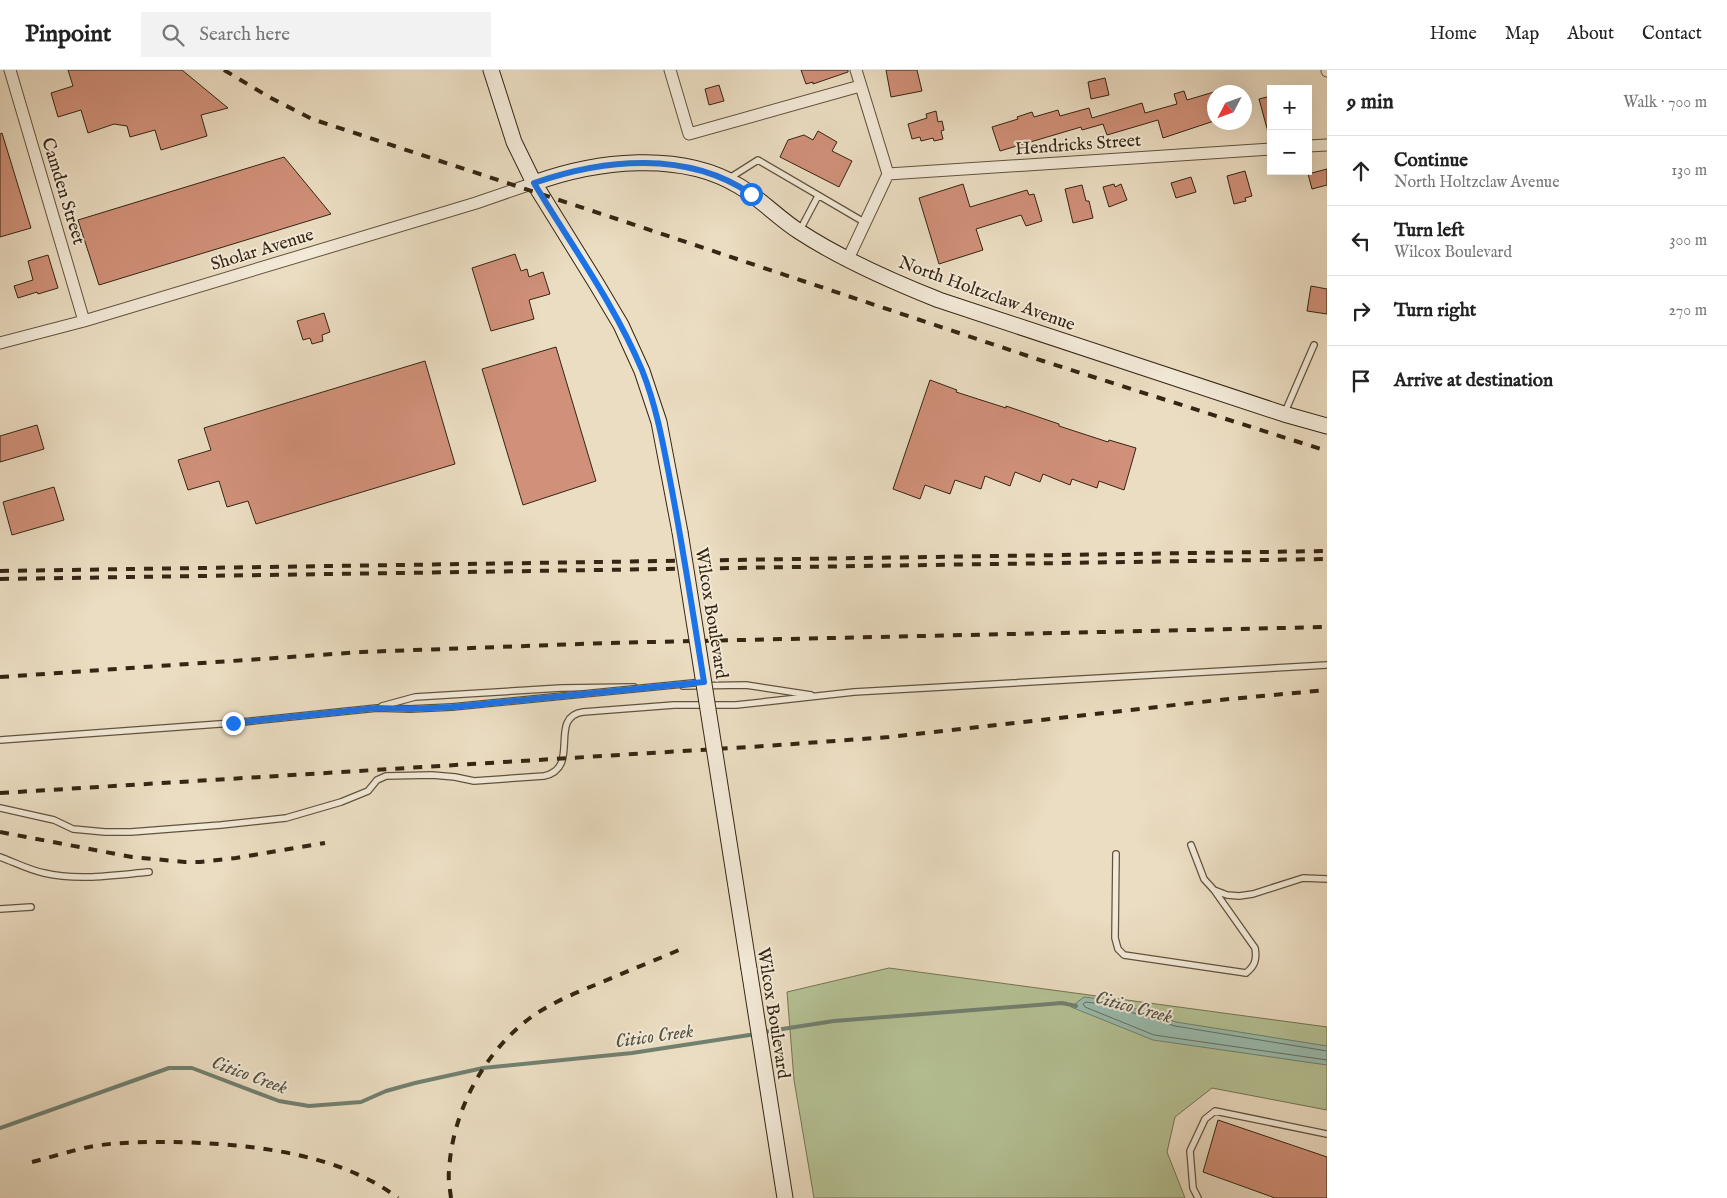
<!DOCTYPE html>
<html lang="en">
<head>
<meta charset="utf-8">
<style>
  body { margin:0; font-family:"IM FELL English",serif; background:#f2f2f2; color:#222 }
  .controls { position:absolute; right:15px; top:15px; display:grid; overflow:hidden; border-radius:0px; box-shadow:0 5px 20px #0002 }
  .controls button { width:45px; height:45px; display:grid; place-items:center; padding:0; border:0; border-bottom:1px solid #e0e0e0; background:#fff; color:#222; font:25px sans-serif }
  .compass { position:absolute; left:1207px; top:15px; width:45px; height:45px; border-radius:50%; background:#fff; box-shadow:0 5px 20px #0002; rotate:229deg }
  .stop { position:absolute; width:15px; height:15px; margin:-11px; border:4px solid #1a73e8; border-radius:50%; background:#fff }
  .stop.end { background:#1a73e8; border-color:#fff; box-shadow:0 1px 5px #0008 }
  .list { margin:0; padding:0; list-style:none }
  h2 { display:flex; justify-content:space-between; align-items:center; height:65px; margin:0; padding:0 20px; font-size:21px }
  h2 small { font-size:16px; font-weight:400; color:#767676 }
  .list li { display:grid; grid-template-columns:32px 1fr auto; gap:15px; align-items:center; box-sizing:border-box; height:70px; padding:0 20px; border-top:1px solid #e0e0e0 }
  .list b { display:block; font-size:19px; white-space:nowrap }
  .list p { margin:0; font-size:16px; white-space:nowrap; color:#767676 }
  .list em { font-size:16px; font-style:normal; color:#767676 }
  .icon { flex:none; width:28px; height:28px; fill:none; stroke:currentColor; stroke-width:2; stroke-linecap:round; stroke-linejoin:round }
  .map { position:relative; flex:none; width:1327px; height:1128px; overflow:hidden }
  header { display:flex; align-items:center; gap:30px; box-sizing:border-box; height:70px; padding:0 25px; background:#fff; border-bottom:1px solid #e0e0e0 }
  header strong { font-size:24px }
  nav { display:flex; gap:28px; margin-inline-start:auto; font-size:18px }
  .search { width:350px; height:45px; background:#f2f2f2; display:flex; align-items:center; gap:12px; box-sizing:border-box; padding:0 18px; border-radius:0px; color:#767676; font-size:19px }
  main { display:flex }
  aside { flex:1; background:#fff }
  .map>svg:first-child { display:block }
  .green { fill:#b5c295; stroke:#757454 }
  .water { fill:#99bcaf; stroke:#718070 }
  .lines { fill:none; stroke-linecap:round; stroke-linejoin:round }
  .shore { stroke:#677060; stroke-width:1 }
  .stream { stroke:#718070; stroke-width:4 }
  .building { fill:#d09079; stroke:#352512 }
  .lane-casing { stroke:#62533e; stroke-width:8 }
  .street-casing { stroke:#62533e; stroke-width:13 }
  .secondary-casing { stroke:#352512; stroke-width:17 }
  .lane { stroke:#f2e9d7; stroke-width:5.5 }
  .street { stroke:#f2e9d7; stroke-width:11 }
  .secondary { stroke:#f2e9d7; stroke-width:15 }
  .rail { stroke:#352512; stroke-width:4; stroke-dasharray:9 9; stroke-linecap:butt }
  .lane-bridge-casing { stroke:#62533e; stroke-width:8; stroke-linecap:butt }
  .secondary-bridge-casing { stroke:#352512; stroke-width:17; stroke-linecap:butt }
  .lane-bridge { stroke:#f2e9d7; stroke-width:5.5 }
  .secondary-bridge { stroke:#f2e9d7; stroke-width:15 }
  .route { stroke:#1a73e8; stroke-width:6 }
  .labels { text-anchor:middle; stroke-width:4; stroke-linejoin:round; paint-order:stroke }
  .street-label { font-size:18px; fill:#352512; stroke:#f2e9d7 }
  .water-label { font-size:19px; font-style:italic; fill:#535241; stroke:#f2e9d7 }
</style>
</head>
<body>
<header>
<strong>Pinpoint</strong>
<div class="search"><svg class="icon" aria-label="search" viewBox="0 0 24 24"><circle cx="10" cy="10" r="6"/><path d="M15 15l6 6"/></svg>Search here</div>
<nav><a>Home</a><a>Map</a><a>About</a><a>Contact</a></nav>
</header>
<main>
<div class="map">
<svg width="1327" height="1128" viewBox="0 0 1327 1128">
  <rect width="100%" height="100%" fill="#ebddc2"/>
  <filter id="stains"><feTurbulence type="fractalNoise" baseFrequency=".004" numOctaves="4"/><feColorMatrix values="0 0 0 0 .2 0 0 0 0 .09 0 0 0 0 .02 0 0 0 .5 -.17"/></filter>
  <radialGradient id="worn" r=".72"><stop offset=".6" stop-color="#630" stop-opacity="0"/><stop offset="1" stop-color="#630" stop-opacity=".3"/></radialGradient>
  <path class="green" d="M 889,898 L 1327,957 L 1327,1040 L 1212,1018 L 1175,1047 L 1167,1082 L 1185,1128 L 814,1128 L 794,1010 L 787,922 Z"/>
  <path class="water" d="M 1084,927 L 1109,930 L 1176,952 L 1327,976 L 1327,995 L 1153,970 L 1071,937 Z"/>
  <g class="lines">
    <path class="shore" d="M 1327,981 L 1175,956 L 1108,935 L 1086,932 L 1083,934 L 1085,937 L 1154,965 L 1327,990"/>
    <path class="stream" d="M 763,962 L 834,951 L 1062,933 L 1076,936
      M 0,1058 L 169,998 L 192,998 L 279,1031 L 309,1036 L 361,1032 L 386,1021 L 415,1013 L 483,998 L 632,983 L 756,964"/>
  </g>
  <path class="building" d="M 68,0 L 182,0 L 228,38 L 201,45 L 207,66 L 161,80 L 155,60 L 130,67 L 127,56 L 114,54 L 88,63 L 81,40 L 58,47 L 51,23 L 73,16 Z
    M 801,0 L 848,0 L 848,2 L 813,14 L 813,12 L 806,14 Z
    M 886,0 L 917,0 L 922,21 L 891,27 Z
    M 1105,8 L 1109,25 L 1091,29 L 1088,12 Z
    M 719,15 L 724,31 L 709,35 L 705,19 Z
    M 1184,21 L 1187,30 L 1214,22 L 1214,51 L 1163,68 L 1158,50 L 1107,65 L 1103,54 L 1082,60 L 1081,57 L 1000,81 L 992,57 L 1018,49 L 1017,47 L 1032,42 L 1034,47 L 1058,40 L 1060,46 L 1089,38 L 1092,48 L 1142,33 L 1145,43 L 1177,34 L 1174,24 Z
    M 1271,26 L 1271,61 L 1268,62 L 1259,29 Z
    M 936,41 L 938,52 L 942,51 L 944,60 L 941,61 L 943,69 L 934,71 L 933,68 L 921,71 L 920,67 L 912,69 L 908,54 L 927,48 L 926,44 Z
    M 818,61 L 837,72 L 832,81 L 852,91 L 839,117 L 780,87 L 788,70 L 804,65 L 813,70 Z
    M 2,63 L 31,158 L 0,167 L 0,64 Z
    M 284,87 L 331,144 L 99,215 L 78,150 Z
    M 1327,99 L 1327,115 L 1312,119 L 1308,104 Z
    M 1245,101 L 1252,126 L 1245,128 L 1246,131 L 1234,134 L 1227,106 Z
    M 1191,107 L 1196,122 L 1176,128 L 1171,113 Z
    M 963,114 L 970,137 L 1027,120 L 1029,125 L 1034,124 L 1042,151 L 1026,156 L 1021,145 L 976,159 L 983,180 L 939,194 L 919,128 Z
    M 1114,114 L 1115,117 L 1121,114 L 1127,130 L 1109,137 L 1103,117 Z
    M 1082,115 L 1086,131 L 1089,131 L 1093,148 L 1073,153 L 1065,119 Z
    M 515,184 L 521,201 L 527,199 L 529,207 L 543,202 L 550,224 L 529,230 L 534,249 L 491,261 L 472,198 Z
    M 48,185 L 58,218 L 38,224 L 37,222 L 18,228 L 14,216 L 33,210 L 28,191 Z
    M 1311,216 L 1327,219 L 1327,244 L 1307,241 Z
    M 324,243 L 330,262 L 322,265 L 323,271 L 312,274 L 310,268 L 303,270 L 297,251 Z
    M 556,277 L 596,411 L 523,435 L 482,299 Z
    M 425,291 L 455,394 L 256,454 L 248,431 L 227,437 L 219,411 L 188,420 L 178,390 L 211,380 L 204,358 Z
    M 930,310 L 957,320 L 956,322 L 1006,338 L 1006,336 L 1059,354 L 1059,356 L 1108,372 L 1109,370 L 1136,378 L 1124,420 L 1099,411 L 1097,418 L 1072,409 L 1070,415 L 1043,404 L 1040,412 L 1015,402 L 1010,416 L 985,406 L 981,419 L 955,410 L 950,424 L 925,415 L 920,429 L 893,419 Z
    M 37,355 L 44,379 L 0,392 L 0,366 Z
    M 54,417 L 64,450 L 12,465 L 3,432 Z
    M 1218,1050 L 1327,1087 L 1327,1128 L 1275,1128 L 1203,1102 Z"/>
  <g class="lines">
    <g class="lane-casing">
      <path id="lane" d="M 728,109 L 758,90 L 864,152
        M 800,160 L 818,126
        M 1285,342 L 1314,275
        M 683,616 L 746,615 L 811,625
        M 382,636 L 415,627 L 561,618 L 634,617
        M 0,670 L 233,653 L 377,638 L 410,639 L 452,637
        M 0,738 L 54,750 L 73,759 L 105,762 L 131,762 L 221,755 L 286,748 L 341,732 L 368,721 L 377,710 L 386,706 L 432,705 L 455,707 L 474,711 L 544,706 C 582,698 547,647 583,642 L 674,635 L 736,635 L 854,622 L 1327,595
        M 1191,775 L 1204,809 L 1214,820 L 1227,825 L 1239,826 L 1253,824 L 1303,808 L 1327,809
        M 1116,784 L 1115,868 L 1118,879 L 1124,885 L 1246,903 C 1255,896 1257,889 1255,878 L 1214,820
        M 0,787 C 14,792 29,800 44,803 C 78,811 115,805 149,802
        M 0,839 L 31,837
        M 1198,1128 L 1193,1118 L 1190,1081 L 1205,1049 L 1215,1041 L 1327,1064"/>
    </g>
    <g class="street-casing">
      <path id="street" d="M 10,0 L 84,251
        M 670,0 L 689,64 L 860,16
        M 1327,0 L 1327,1
        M 1308,76 L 1327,75
        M 888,104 L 1271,79
        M 848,189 L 888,104 L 856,0
        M 0,273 L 84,251 L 476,133 L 534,113"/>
    </g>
    <g class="secondary-casing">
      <path id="secondary" d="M 491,0 L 514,72 L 534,113 L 596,213 L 621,255 L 642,301 L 659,352 L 680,462
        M 534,113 C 595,91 680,80 739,116 C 761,129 778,148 800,162 C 843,190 891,211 939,230 L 1284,344 L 1327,356
        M 749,899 L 785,1128"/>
    </g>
    <use href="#lane" class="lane"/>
    <use href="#street" class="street"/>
    <use href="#secondary" class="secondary"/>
    <path class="rail" d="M 224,0 L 269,27 L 312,49 L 617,149 L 1043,291 L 1327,381
      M 0,501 L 1327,481
      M 0,509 L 1327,489
      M 0,607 L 362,582 L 607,573 L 1327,557
      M 0,723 L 765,676 L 889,667 L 1219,630 L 1327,620
      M 0,762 L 132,787 L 185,792 L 200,792 L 236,788 L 325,773
      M 32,1092 C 52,1087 73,1080 94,1076 C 119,1072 145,1072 170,1072 C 243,1073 338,1082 398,1128
      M 451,1128 C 450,1119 448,1110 449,1101 C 452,1043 483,983 530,948 C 549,934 573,924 595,915 C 623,903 651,892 679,880"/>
    <g class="lane-bridge-casing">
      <path id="lane-bridge" d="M 452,637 L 703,612"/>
    </g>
    <g class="secondary-bridge-casing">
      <path id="secondary-bridge" d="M 680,462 L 749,899"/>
    </g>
    <use href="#lane-bridge" class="lane-bridge"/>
    <use href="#secondary-bridge" class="secondary-bridge"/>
  </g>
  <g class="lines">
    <path class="route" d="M 233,653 L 377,638 L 410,639 L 452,637 L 704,612 C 693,544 683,477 670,410 C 663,373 656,335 642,300 C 614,233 571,175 534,113 C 603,89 687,80 751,124"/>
  </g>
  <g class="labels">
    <g class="street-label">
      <text transform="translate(1078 74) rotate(-4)" y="6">Hendricks Street</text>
      <text transform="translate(64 121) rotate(73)" y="6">Camden Street</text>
      <text transform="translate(262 179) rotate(-17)" y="6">Sholar Avenue</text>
      <text transform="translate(987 223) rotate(20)" y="6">North Holtzclaw Avenue</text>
      <text transform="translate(712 543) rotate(81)" y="6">Wilcox Boulevard</text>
      <text transform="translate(774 943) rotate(81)" y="6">Wilcox Boulevard</text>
    </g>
    <g class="water-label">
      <text transform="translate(1134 936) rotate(15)" y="7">Citico Creek</text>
      <text transform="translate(654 965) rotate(-8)" y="7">Citico Creek</text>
      <text transform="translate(250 1004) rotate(20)" y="7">Citico Creek</text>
    </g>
  </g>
  <rect width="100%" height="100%" filter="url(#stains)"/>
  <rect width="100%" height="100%" fill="url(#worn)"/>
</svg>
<div class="controls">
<button>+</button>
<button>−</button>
</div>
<svg class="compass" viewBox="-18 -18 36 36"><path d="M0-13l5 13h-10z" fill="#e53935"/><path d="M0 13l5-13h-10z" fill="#767676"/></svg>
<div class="stop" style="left:751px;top:124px"></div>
<div class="stop end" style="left:233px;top:653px"></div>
</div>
<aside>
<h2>9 min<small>Walk · 700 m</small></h2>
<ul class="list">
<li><svg class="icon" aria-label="ahead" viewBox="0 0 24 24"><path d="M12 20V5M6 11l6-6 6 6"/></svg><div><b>Continue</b><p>North Holtzclaw Avenue</p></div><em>130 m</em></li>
<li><svg class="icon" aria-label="left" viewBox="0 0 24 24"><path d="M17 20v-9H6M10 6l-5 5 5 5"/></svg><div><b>Turn left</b><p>Wilcox Boulevard</p></div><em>300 m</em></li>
<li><svg class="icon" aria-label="right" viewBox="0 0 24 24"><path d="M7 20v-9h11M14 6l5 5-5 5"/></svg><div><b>Turn right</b></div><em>270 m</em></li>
<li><svg class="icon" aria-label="arrive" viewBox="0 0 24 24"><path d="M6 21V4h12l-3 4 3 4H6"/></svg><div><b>Arrive at destination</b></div></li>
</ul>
</aside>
</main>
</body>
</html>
